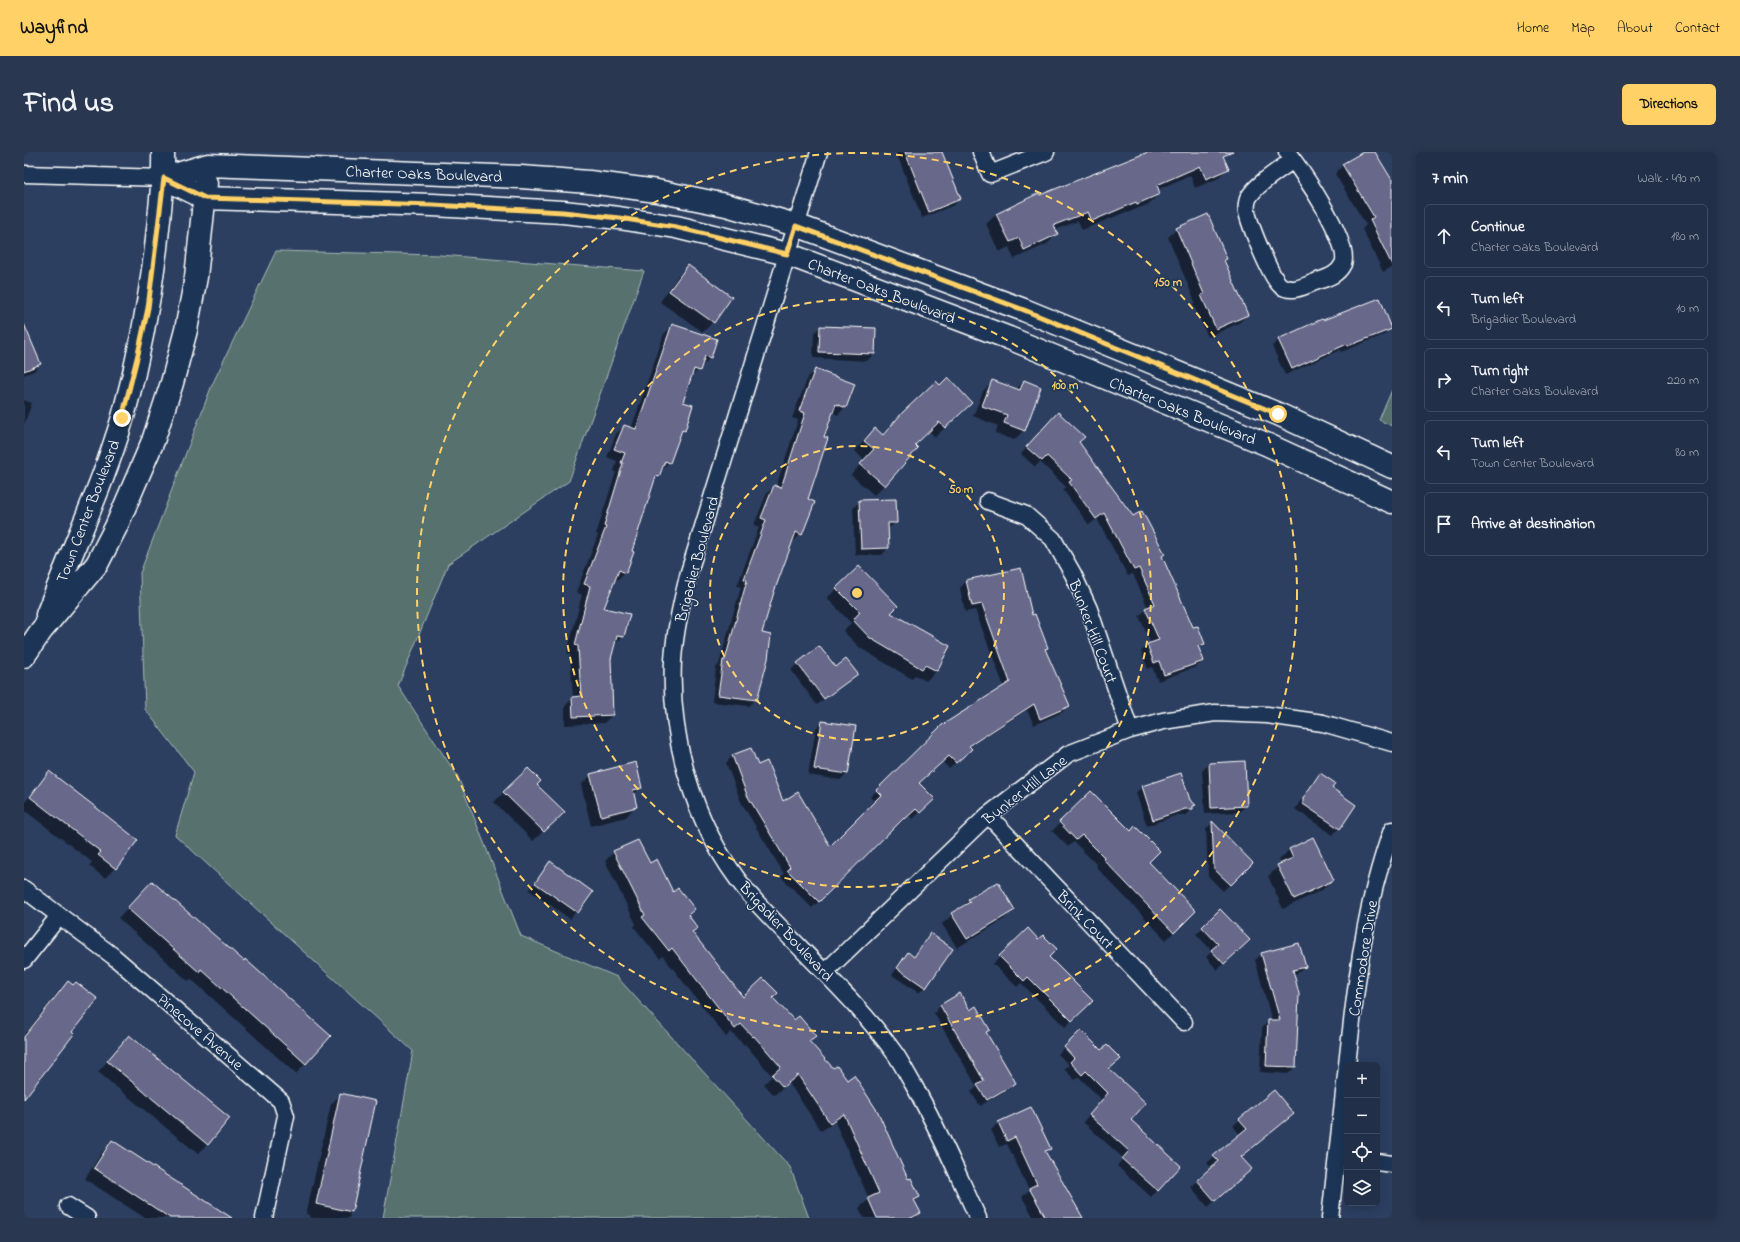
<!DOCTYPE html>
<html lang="en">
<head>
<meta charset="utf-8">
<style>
  body { margin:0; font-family:"Indie Flower",sans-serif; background:#293750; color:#f1f3f6 }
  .controls { position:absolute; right:12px; bottom:12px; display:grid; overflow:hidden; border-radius:6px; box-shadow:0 2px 10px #0003 }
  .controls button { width:36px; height:36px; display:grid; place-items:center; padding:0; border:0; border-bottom:1px solid #3e4a61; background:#212f49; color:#f1f3f6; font:20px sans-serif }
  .stop { position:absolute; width:12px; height:12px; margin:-9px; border:3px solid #ffd166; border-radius:50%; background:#fff }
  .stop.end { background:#ffd166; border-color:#fff; box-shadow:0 1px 4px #0008 }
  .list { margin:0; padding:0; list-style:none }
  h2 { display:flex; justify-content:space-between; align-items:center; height:52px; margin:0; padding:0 16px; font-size:17px }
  h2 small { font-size:13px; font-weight:400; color:#a2a9b4 }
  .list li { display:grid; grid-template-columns:26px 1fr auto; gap:12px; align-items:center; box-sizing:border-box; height:64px; margin:0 8px 8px; padding:0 8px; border:1px solid #3e4a61; border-radius:6px }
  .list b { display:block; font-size:15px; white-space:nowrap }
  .list p { margin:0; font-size:13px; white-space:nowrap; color:#a2a9b4 }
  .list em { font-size:13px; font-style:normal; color:#a2a9b4 }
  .icon { flex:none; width:22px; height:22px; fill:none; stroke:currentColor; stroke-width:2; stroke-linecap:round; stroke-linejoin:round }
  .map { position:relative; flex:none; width:1368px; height:1066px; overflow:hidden; border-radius:6px }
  header { display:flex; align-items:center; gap:24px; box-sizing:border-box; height:56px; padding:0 20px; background:#ffd166; color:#111 }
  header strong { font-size:19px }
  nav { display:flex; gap:22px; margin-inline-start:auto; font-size:14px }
  .intro { display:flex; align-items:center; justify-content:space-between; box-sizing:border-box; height:96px; padding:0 24px }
  h1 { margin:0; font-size:28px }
  .button { padding:10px 18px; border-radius:6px; background:#ffd166; color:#111; font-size:14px; font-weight:700 }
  main { display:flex; gap:24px; padding:0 24px }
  aside { flex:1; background:#212f49; border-radius:6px; box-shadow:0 2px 10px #0003 }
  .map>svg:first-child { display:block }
  .green { fill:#56716e; stroke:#aab8b6 }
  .shadow { fill:#0007 }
  .building { fill:#68678a; stroke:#fff }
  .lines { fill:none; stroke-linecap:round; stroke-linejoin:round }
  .street-casing { stroke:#fff; stroke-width:19 }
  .secondary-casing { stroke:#fff; stroke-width:25 }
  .street { stroke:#1d3557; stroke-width:16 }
  .secondary { stroke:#1d3557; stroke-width:22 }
  .route { stroke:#ffd166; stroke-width:5 }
  .ring { fill:none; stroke:#ffd166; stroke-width:2; stroke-dasharray:7 5 }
  .labels { text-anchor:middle; stroke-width:3; stroke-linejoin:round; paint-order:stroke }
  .street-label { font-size:16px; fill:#fff; stroke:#1d3557 }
  .centre { fill:#ffd166; stroke:#1d3557; stroke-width:2 }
  .ring-label { font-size:12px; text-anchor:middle; font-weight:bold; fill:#ffd166; stroke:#1d3557; stroke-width:3; stroke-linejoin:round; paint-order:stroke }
</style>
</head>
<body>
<header>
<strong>Wayfind</strong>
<nav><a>Home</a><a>Map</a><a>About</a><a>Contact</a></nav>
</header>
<div class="intro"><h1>Find us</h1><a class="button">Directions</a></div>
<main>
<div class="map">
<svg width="1368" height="1066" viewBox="0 0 1368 1066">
  <rect width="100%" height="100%" fill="#2c3f61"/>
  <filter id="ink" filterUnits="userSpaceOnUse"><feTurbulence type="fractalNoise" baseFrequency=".025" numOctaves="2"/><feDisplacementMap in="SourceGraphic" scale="8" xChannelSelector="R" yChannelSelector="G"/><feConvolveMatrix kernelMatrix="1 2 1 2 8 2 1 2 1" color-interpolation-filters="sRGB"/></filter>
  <g filter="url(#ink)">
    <path class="green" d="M 252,99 L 416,103 L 620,119 L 545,329 L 424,412 L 374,534 L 434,625 L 497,784 L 593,825 L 766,1015 L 785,1066 L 359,1066 L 389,899 L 151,683 L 170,620 L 121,557 L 116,421 L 188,233 Z
      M 1368,238 L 1368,274 L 1355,268 Z"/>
    <path class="shadow" d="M 872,0 L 917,0 L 936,47 L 930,53 L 898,66 Z
      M 1127,0 L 1196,0 L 1203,17 L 1193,27 L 1171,36 L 1166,23 L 1133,38 L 1135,42 L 1125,52 L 1103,61 L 1102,60 L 1058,78 L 1054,69 L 1031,78 L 1033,82 L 1023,92 L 990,107 L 985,95 L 975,100 L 962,72 L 973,62 Z
      M 1341,0 L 1350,0 L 1368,30 L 1368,115 L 1359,120 L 1338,77 L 1342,73 L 1311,22 L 1319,13 Z
      M 1153,77 L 1202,107 L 1200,109 L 1223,163 L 1215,171 L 1184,185 L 1169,152 L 1171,150 L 1144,85 Z
      M 664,114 L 707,145 L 689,170 L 679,180 L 636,150 L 654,124 Z
      M 649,173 L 692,188 L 686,206 L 666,226 L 658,250 L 660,278 L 656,282 L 645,310 L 629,329 L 601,420 L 593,428 L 590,427 L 579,456 L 599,485 L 589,493 L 586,507 L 588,563 L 580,571 L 541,573 L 541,554 L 549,546 L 546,502 L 543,501 L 558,443 L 552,440 L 574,383 L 572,382 L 592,320 L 590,319 L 593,309 L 583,305 L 592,282 L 600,274 L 607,277 L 640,182 Z
      M 796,175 L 851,177 L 850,202 L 843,209 L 789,206 L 790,181 Z
      M 1367,176 L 1360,183 L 1317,200 L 1316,198 L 1261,223 L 1248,194 L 1255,188 Z
      M 0,179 L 16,212 L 10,219 L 0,223 Z
      M 791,218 L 821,255 L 814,263 L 808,260 L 798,285 L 783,347 L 777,382 L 770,389 L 768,388 L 749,439 L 737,481 L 732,547 L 725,554 L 688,550 L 692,516 L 695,512 L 717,435 L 713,434 L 735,375 L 730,373 L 743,341 L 750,334 L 752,335 L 774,268 L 768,266 L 784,225 Z
      M 969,229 L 991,238 L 1000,229 L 1000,278 L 990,288 L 971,281 L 974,274 L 949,264 L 959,239 Z
      M 0,248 L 8,251 L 0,272 Z
      M 937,261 L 911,285 L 905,279 L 890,293 L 860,333 L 850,343 L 827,323 L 840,308 L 831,299 L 851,277 L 858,284 L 869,271 Z
      M 1028,268 L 1054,290 L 1137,404 L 1169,476 L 1179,492 L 1174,497 L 1179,509 L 1172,515 L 1134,529 L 1128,515 L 1124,517 L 1117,499 L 1127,492 L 1115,464 L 1124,456 L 1109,422 L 1104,424 L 1073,367 L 1065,373 L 1039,338 L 1042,335 L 1016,310 L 1011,315 L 997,302 Z
      M 836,349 L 872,370 L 864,377 L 864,396 L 858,403 L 831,403 L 829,356 Z
      M 835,415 L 865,461 L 925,495 L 912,519 L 902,529 L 891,523 L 888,527 L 836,496 L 819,479 L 827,471 L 803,446 Z
      M 942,429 L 1007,464 L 1023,495 L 1020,498 L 1045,553 L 1039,560 L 1010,573 L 1003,558 L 945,595 L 940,603 L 925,617 L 918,609 L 894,631 L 909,647 L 889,667 L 884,663 L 874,673 L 873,672 L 788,756 L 757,725 L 760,722 L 717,650 L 702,611 L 708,604 L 727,597 L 734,614 L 759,651 L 806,696 L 851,650 L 846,645 L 919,574 L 980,535 L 951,458 L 941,460 L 936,436 Z
      M 774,511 L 811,516 L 832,522 L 793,553 L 767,518 Z
      M 799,570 L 823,622 L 816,628 L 784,623 L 792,576 Z
      M 1185,612 L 1222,654 L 1215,660 L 1181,662 L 1178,619 Z
      M 504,617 L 512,633 L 539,660 L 509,689 L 470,650 Z
      M 26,621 L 91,716 L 81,726 L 65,714 L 68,710 L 0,658 L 0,651 Z
      M 1296,622 L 1307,637 L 1315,676 L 1309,683 L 1271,657 L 1290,629 Z
      M 567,623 L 617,635 L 609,643 L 612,654 L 602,665 L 567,674 L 557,633 Z
      M 1118,634 L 1166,648 L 1171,653 L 1162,663 L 1153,663 L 1123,674 L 1112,641 Z
      M 1067,640 L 1123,710 L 1171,759 L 1142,788 L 1072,715 L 1073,713 L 1050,690 L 1044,695 L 1028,679 Z
      M 1188,671 L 1228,711 L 1199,739 L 1184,724 L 1182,677 Z
      M 1265,698 L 1308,728 L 1298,738 L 1259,757 L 1244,724 L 1258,712 L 1255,708 Z
      M 590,700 L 625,712 L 649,742 L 670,757 L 663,764 L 673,776 L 668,781 L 719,846 L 747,846 L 784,890 L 895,1045 L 890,1050 L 895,1061 L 892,1064 L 893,1066 L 840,1066 L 835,1056 L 845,1047 L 811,970 L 797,979 L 765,931 L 750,943 L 740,932 L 748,924 L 721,892 L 720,893 L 707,880 L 702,885 L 639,804 L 636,807 L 610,775 L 612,772 L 581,709 Z
      M 526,711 L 567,740 L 546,767 L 505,738 Z
      M 128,730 L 306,884 L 272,922 L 167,827 L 164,829 L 94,766 Z
      M 945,748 L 989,758 L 979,768 L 933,796 L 918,772 Z
      M 1196,759 L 1224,788 L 1193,818 L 1182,805 L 1188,799 L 1172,782 Z
      M 1004,778 L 1024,805 L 1068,849 L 1041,875 L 997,831 L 993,835 L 969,812 Z
      M 906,782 L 901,835 L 895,841 L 868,823 L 884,801 L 889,805 Z
      M 1238,802 L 1281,815 L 1274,821 L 1269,823 L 1274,842 L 1271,915 L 1264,922 L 1236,920 L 1238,876 L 1245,869 L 1248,869 L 1231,808 Z
      M 44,830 L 47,880 L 0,945 L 0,883 L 34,840 Z
      M 936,843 L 946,860 L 965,877 L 961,881 L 991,931 L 984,937 L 956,954 L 947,940 L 953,935 L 910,861 L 916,854 Z
      M 1057,879 L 1105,968 L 1133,1038 L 1127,1045 L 1093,1014 L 1099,1006 L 1059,970 L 1078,948 L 1055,925 L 1051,928 L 1040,917 L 1045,913 L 1034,902 Z
      M 105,884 L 183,992 L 174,1002 L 74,920 Z
      M 317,942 L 351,950 L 325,1066 L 286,1066 L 286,1063 L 282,1062 L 307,952 Z
      M 1007,956 L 1026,996 L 1021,1001 L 1058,1066 L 1010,1066 L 998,1045 L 1005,1038 L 983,992 L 975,995 L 967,978 L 974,971 Z
      M 1269,962 L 1217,1005 L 1220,1023 L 1184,1055 L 1167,1035 L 1188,1016 L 1183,1011 L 1216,983 L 1209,974 L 1216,967 Z
      M 88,990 L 192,1066 L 121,1066 L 61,1027 L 78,1000 Z"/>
    <path class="building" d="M 881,0 L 918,0 L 937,47 L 905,60 Z
      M 1124,0 L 1209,0 L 1199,4 L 1205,17 L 1182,27 L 1176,14 L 1133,33 L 1136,42 L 1113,52 L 1112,50 L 1068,69 L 1064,60 L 1030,73 L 1034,82 L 1000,98 L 995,86 L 986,90 L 972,62 L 1015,41 L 1016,43 Z
      M 1339,0 L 1351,0 L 1368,28 L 1368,113 L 1346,68 L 1350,65 L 1318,12 Z
      M 1184,62 L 1203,107 L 1200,108 L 1224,163 L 1192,177 L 1177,143 L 1180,142 L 1152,76 Z
      M 664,113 L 708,145 L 690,171 L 645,139 Z
      M 1356,146 L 1368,177 L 1324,194 L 1323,192 L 1268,217 L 1254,187 L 1298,167 L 1299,168 Z
      M 0,172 L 17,212 L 0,219 Z
      M 648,172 L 693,187 L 687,206 L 681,204 L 676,219 L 670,217 L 659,250 L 669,253 L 661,279 L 658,278 L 646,311 L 641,309 L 635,325 L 632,324 L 608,399 L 610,400 L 602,421 L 595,418 L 580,456 L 606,462 L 600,485 L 593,484 L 587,507 L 589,563 L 549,565 L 548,545 L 557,544 L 554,494 L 551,493 L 566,434 L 560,432 L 582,375 L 580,374 L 599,311 L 597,311 L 601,301 L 590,297 L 600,273 L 612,277 Z
      M 796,174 L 852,176 L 851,202 L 795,200 Z
      M 791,217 L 831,232 L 822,256 L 812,252 L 800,285 L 804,286 L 784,347 L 791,350 L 778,383 L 772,380 L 750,440 L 738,481 L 747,483 L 744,507 L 733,548 L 694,543 L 699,508 L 701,508 L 723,428 L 720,427 L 742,368 L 737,366 L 750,333 L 757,336 L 781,261 L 775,259 Z
      M 924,225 L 948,251 L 921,276 L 915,270 L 891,293 L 894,296 L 861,334 L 836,312 L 850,297 L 840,289 L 851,276 L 859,283 L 879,260 L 912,229 L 916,233 Z
      M 968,228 L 996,238 L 1000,228 L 1017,235 L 1001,279 L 980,271 L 983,263 L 958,254 Z
      M 1034,260 L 1061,285 L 1055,290 L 1109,364 L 1118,359 L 1141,402 L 1138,404 L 1169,475 L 1174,474 L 1181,492 L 1174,494 L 1180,509 L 1140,523 L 1135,509 L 1130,511 L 1123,492 L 1135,488 L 1121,456 L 1131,452 L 1115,416 L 1110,418 L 1080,361 L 1072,367 L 1045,330 L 1048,328 L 1023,304 L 1018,309 L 1002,295 Z
      M 872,347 L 873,371 L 864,371 L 865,396 L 837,397 L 835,348 Z
      M 835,414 L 874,454 L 867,461 L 926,494 L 913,519 L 901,513 L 898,517 L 846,486 L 829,468 L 836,460 L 812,436 Z
      M 997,416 L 1008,463 L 1011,462 L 1024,496 L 1021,497 L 1046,554 L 1016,567 L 1010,552 L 945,594 L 948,597 L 932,611 L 925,604 L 895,631 L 911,647 L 896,661 L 892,657 L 881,667 L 880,666 L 795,750 L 763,718 L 766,715 L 723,643 L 708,603 L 727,596 L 734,613 L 743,609 L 759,649 L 774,640 L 806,694 L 857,643 L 852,638 L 918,573 L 986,530 L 958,452 L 948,454 L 942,428 Z
      M 795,494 L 812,515 L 822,507 L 834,522 L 800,547 L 773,511 Z
      M 798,569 L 832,574 L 824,622 L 790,617 Z
      M 1221,609 L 1223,654 L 1187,656 L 1185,611 Z
      M 612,610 L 618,636 L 609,638 L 613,655 L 577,664 L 566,622 Z
      M 504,616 L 517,629 L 513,633 L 541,660 L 520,680 L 479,640 Z
      M 25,619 L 114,688 L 92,717 L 74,703 L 77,700 L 6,645 Z
      M 1157,621 L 1166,648 L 1172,653 L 1169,654 L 1169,657 L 1161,657 L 1129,668 L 1118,634 Z
      M 1296,621 L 1311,631 L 1308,636 L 1332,653 L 1316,677 L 1279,652 L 1279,646 Z
      M 1067,639 L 1107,679 L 1111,674 L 1136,699 L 1125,710 L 1172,759 L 1150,781 L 1079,707 L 1080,705 L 1058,683 L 1052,688 L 1035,670 Z
      M 1188,669 L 1229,711 L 1207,733 L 1190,717 Z
      M 1289,685 L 1310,728 L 1270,747 L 1253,713 L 1269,706 L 1265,697 Z
      M 614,688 L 626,711 L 633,707 L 649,740 L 654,736 L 671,757 L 664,763 L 674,776 L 668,780 L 719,845 L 739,826 L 754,841 L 749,846 L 770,868 L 775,864 L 792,884 L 785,889 L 809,916 L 813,914 L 823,928 L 830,923 L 854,960 L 884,1027 L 887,1026 L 896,1045 L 890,1048 L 897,1061 L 887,1066 L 853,1066 L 844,1046 L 855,1041 L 820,962 L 806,971 L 774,923 L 759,935 L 748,923 L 757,915 L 730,884 L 729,885 L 717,872 L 711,877 L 648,796 L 645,799 L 618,765 L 621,763 L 589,699 Z
      M 526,709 L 569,740 L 554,761 L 511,731 Z
      M 128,729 L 220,809 L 221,807 L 307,884 L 282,912 L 177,817 L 175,820 L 103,756 Z
      M 974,730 L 991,758 L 943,787 L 927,761 L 946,750 L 944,747 Z
      M 1196,757 L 1226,788 L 1200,812 L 1187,798 L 1194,792 L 1178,775 Z
      M 1004,776 L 1014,787 L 1019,783 L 1033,797 L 1025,805 L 1069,849 L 1048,869 L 1004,825 L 1000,829 L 975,804 Z
      M 906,781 L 929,797 L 902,836 L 873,816 L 884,800 L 890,805 Z
      M 1275,791 L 1282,815 L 1269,818 L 1275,842 L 1272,915 L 1242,914 L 1244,868 L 1256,868 L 1237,801 Z
      M 44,829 L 49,833 L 52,830 L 74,847 L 48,880 L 50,882 L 0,947 L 0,885 Z
      M 936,841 L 946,858 L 952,854 L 966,878 L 962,880 L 992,931 L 963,948 L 953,933 L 960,929 L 916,853 Z
      M 1057,878 L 1077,898 L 1083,893 L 1097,907 L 1085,917 L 1122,951 L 1107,968 L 1157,1014 L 1134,1039 L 1098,1007 L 1105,999 L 1065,963 L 1084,941 L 1062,919 L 1058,923 L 1046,910 L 1050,906 L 1040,895 Z
      M 105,883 L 206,966 L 184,993 L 83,909 Z
      M 1250,938 L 1270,962 L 1217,1005 L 1228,1017 L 1191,1049 L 1173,1028 L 1194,1009 L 1189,1004 L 1223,976 L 1215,967 Z
      M 316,941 L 352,949 L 328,1060 L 292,1052 Z
      M 1007,955 L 1027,997 L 1021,999 L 1059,1066 L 1022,1066 L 1005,1036 L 1013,1032 L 991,985 L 983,989 L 974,970 Z
      M 88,988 L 208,1066 L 146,1066 L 70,1016 Z"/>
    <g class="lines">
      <g class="street-casing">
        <path id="street" d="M 795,0 L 665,420 C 658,449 651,478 649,508 C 645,595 674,687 734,752 C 780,802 832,847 872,903 C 878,912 883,922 889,932 C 914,975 933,1021 954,1066
          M 957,0 L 966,22 L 1022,0
          M 1263,0 C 1277,17 1328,92 1319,112 C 1313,124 1302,126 1291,130 C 1281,134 1268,141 1257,134 C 1247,127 1226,73 1223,60 C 1222,56 1223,48 1225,45 C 1233,31 1257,17 1269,8
          M 0,22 L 140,26
          M 964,349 L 1002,363 L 1029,387 L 1049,422 L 1065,457 L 1106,578
          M 964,663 L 1160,870
          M 0,737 L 89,804 L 257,949 L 262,964 L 240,1066
          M 0,808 L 35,764
          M 801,820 L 964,663 L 1044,602 L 1106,578 L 1139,569 L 1191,561 L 1243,563 L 1299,571 L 1368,591
          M 1323,913 C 1332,833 1340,754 1368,678
          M 1353,1010 L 1368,1012
          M 44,1054 L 63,1066
          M 1306,1066 L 1323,914"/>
      </g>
      <g class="secondary-casing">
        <path id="secondary" d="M 140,26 L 181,46 L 409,53 L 539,60 L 595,66 L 652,75 L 763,102 L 985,186 L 1242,292 L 1368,350
          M 140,26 L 184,13 L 497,25 L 565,30 L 633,39 L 702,53 L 772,73 L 1000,158 L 1254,262 L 1368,315
          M 23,463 C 48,397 79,333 99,265 C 114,210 125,153 132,96 C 135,64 140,33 139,0
          M 0,504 L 17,479 L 73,412 L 92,375 L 129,289 L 148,231 L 162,178 L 172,125 L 182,31"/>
      </g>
      <use href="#street" class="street"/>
      <use href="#secondary" class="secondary"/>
    </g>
  </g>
  <g class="lines" filter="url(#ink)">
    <path class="route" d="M 98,266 L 114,202 L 124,156 L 140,26 L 181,46 L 409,53 L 539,60 L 595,66 L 652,75 L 763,102 L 772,74 L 1000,158 L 1254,262"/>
  </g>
  <g class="ring">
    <circle cx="833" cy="441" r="147"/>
    <circle cx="833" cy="441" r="294"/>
    <circle cx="833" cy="441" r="440"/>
  </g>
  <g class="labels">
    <g class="street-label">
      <text transform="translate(400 21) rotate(2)" y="6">Charter Oaks Boulevard</text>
      <text transform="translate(858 138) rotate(21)" y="6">Charter Oaks Boulevard</text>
      <text transform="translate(1159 258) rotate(22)" y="6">Charter Oaks Boulevard</text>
      <text transform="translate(63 359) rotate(-69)" y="6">Town Center Boulevard</text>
      <text transform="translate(672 407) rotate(-75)" y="6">Brigadier Boulevard</text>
      <text transform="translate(1070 479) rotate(69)" y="6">Bunker Hill Court</text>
      <text transform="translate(1000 637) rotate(-38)" y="6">Bunker Hill Lane</text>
      <text transform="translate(1062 767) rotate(46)" y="6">Brink Court</text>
      <text transform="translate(763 779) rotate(47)" y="6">Brigadier Boulevard</text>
      <text transform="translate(1338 806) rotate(-81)" y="6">Commodore Drive</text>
      <text transform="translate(177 879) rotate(41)" y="6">Pinecove Avenue</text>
    </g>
  </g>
  <circle cx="833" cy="441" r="6" class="centre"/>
  <g class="ring-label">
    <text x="1144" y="134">150 m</text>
    <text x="1041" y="237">100 m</text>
    <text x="937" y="341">50 m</text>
  </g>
</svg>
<div class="controls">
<button>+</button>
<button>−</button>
<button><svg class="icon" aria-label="locate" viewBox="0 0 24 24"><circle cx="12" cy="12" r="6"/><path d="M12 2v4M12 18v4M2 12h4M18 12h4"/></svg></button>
<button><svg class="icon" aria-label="layers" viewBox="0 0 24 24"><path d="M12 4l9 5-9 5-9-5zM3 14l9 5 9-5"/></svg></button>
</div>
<div class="stop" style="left:1254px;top:262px"></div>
<div class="stop end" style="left:98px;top:266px"></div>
</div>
<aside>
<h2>7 min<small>Walk · 490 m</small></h2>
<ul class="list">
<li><svg class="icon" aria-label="ahead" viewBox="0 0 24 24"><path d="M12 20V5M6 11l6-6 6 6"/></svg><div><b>Continue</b><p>Charter Oaks Boulevard</p></div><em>180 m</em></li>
<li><svg class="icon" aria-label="left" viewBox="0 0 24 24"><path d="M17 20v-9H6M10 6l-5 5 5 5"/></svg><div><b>Turn left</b><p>Brigadier Boulevard</p></div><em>10 m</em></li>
<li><svg class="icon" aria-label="right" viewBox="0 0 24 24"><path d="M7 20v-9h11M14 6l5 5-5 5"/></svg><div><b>Turn right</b><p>Charter Oaks Boulevard</p></div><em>220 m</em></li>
<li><svg class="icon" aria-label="left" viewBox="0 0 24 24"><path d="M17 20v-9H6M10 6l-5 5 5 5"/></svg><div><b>Turn left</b><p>Town Center Boulevard</p></div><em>80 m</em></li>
<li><svg class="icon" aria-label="arrive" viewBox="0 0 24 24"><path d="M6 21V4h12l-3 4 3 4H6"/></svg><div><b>Arrive at destination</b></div></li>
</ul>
</aside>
</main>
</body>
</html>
